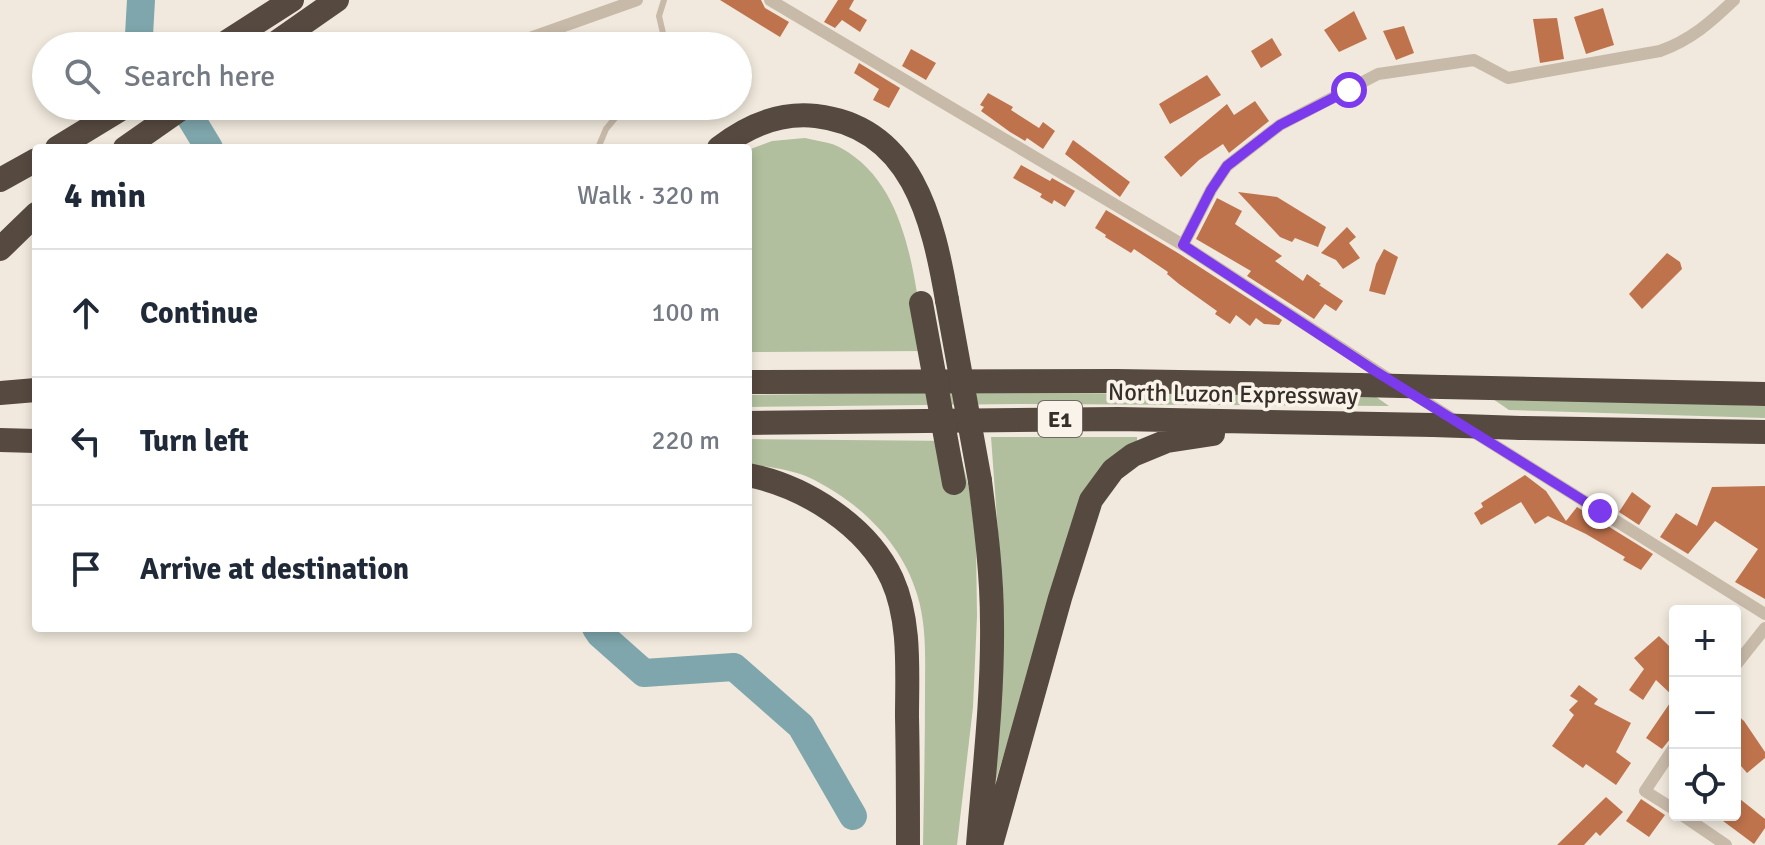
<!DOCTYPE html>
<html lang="en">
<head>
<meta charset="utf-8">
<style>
  body { margin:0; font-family:Signika,sans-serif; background:#f2f2f3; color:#1f2937 }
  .controls { position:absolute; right:24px; bottom:24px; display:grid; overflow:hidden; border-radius:8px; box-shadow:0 4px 12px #0003 }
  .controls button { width:72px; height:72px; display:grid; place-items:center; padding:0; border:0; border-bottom:2px solid #e0e1e3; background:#fff; color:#1f2937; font:40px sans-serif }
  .stop { position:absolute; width:24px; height:24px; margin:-18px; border:6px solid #7c3aed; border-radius:50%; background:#fff }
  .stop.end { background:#7c3aed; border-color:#fff; box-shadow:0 2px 8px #0008 }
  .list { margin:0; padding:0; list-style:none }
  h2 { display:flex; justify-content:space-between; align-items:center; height:104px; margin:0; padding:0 32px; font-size:34px }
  h2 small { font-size:26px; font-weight:400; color:#747a83 }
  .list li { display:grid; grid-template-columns:52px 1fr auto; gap:24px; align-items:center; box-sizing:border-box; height:128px; padding:0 32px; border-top:2px solid #e0e1e3 }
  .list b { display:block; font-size:30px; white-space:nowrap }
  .list em { font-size:26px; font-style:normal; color:#747a83 }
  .icon { flex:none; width:44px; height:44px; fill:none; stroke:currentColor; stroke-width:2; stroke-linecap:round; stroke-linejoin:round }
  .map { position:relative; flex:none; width:1765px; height:845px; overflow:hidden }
  .search { position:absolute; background:#fff; box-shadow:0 4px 12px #0003; left:32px; top:32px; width:720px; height:88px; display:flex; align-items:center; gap:20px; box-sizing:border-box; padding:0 28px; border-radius:44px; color:#747a83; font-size:30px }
  .panel { position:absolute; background:#fff; box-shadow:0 4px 12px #0003; left:32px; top:144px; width:720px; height:488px; border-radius:8px }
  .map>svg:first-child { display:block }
  .green { fill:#b1bf9e }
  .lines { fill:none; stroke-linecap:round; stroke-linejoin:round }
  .river { stroke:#7ea6ac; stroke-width:28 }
  .building { fill:#bf734d }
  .service { stroke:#c8baa9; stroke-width:6 }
  .minor { stroke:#c8baa9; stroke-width:12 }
  .motorway { stroke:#564940; stroke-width:24 }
  .motorway-bridge { stroke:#564940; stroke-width:24 }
  .route { stroke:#7c3aed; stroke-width:10 }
  .labels { text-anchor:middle; stroke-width:7; stroke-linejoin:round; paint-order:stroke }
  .shield { fill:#f9f3e9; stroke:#706963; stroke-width:2 }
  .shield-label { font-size:22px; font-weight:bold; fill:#362e29 }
  .street-label { font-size:24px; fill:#362e29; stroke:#f9f3e9 }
</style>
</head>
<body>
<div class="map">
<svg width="1765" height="845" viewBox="0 0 1765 845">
  <rect width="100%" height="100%" fill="#f1e9dd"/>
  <path class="green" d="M 805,138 C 817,141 831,142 841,148 C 910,186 914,281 926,351 L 748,352 L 748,150 L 772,141 Z
    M 916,393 L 1372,394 L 1389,406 L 1023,404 L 748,407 L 748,395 Z
    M 1490,397 L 1765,406 L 1765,418 L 1509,410 Z
    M 991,437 L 1137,437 L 1137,441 C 1104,462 1093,473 1078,510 L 993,790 L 1003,601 Z
    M 748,439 L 957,441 L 969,488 L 976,541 L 977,616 L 973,707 L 957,845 L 923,845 C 924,794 925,743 925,692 C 925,659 927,626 917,594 C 901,541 857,500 808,477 C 789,469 768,467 748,464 Z"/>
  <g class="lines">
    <path class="river" d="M 141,0 L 139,35 L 146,46
      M 189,115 L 209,148
      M 596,628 L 600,634 L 644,673 L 734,667 L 801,726 L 853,816"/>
  </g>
  <path class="building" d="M 720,0 L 761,0 L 765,8 L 789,22 L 780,37 Z
    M 838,0 L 854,0 L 849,9 L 867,20 L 860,32 L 842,20 L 835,28 L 824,22 Z
    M 1603,8 L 1614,45 L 1586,54 L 1574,17 Z
    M 1354,11 L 1367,39 L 1339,52 L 1324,30 Z
    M 1557,18 L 1564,59 L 1540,63 L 1533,19 Z
    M 1404,26 L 1414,53 L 1396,60 L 1383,31 Z
    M 1272,38 L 1282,55 L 1261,68 L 1251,51 Z
    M 911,49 L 936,63 L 926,80 L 902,66 Z
    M 859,63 L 900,88 L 889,108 L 873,100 L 879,89 L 854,73 Z
    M 1207,75 L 1221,95 L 1170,124 L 1159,104 Z
    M 988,93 L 1013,107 L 1011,110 L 1039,128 L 1043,122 L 1055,131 L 1043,149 L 1027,138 L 1025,141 L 1010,132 L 981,111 L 984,107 L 980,105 Z
    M 1255,101 L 1269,121 L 1229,153 L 1223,144 L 1199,160 L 1181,177 L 1164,157 L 1227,104 L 1234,115 Z
    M 1073,140 L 1130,182 L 1120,197 L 1065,154 Z
    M 1021,165 L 1050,181 L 1052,178 L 1075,191 L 1065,207 L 1054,200 L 1052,204 L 1040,197 L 1042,194 L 1013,178 Z
    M 1238,192 L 1277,197 L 1326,227 L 1318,247 L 1295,238 L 1292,242 L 1280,237 Z
    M 1217,198 L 1242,211 L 1235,224 L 1282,256 L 1275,261 L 1303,281 L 1307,274 L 1321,284 L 1319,285 L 1343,301 L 1336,311 L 1325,304 L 1314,319 L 1247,276 L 1251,271 L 1196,239 Z
    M 1106,210 L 1178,253 L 1282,320 L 1279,325 L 1264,324 L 1256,318 L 1250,326 L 1236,315 L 1230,324 L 1215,314 L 1217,311 L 1179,284 L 1167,274 L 1168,272 L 1134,249 L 1131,253 L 1105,237 L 1106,235 L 1095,228 Z
    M 1347,227 L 1356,237 L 1349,243 L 1360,258 L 1343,269 L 1336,260 L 1321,253 Z
    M 1384,249 L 1398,257 L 1385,295 L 1369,291 L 1376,264 Z
    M 1667,253 L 1680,262 L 1682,269 L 1642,309 L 1629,294 Z
    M 1525,475 L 1546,491 L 1566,521 L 1577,507 L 1653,554 L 1641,570 L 1623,560 L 1625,557 L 1586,534 L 1548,516 L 1535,524 L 1521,502 L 1481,525 L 1474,513 L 1483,507 L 1481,503 Z
    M 1765,486 L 1765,599 L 1735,582 L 1758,549 L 1715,521 L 1688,554 L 1660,537 L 1676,513 L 1697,526 L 1712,487 Z
    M 1632,492 L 1651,506 L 1639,525 L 1619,512 Z
    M 1659,636 L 1675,652 L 1675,733 L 1662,749 L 1646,738 L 1674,697 L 1656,680 L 1643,700 L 1629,690 L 1644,669 L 1634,658 Z
    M 1579,685 L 1598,699 L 1594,704 L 1631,723 L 1616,752 L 1631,763 L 1616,785 L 1586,764 L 1583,768 L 1552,746 L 1574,715 L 1569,710 L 1578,701 L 1570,696 Z
    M 1735,713 L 1744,721 L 1765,752 L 1765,758 L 1747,773 L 1735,759 Z
    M 1735,795 L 1765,819 L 1765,828 L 1754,844 L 1715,815 L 1735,815 Z
    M 1606,797 L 1623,812 L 1600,836 L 1596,832 L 1584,845 L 1557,845 Z
    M 1641,799 L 1665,815 L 1649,837 L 1626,821 Z"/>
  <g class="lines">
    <path class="service" d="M 664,0 L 659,16 L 666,46
      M 598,148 L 606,129 L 625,106"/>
    <path class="minor" d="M 770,0 L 1183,245 L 1392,381
      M 513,44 L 637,0
      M 1183,245 L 1211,190 L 1227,166 L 1280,125 L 1378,74 L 1474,60 L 1508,78 L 1660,51 C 1691,40 1711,22 1734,0
      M 1407,390 L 1456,421
      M 1472,431 L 1765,614
      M 1735,666 L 1765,628
      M 1675,746 L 1645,791 L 1675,810
      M 1682,815 L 1726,845"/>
    <path class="motorway" d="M 220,46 L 292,0
      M 271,46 L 337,0
      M 57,148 L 126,106
      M 125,148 L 185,106
      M 719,148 C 747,126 779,112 816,116 C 912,127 933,219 947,300
      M 0,180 L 36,160
      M 0,249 L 36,214
      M 748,382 L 1117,381 L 1359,385
      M 1442,387 L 1765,394
      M 0,393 L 36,390
      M 748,423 L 1118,419 L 1433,425
      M 1521,428 L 1765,432
      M 0,440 L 36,441
      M 748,475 C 804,486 867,525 892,579 C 911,621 907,672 907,717 C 908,760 908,802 908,845
      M 978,845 C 984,771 993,697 992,623 C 992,575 986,528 980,481
      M 991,845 L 1060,598 L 1091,500 L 1113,470 L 1133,455 L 1167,441 L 1213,434"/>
    <path class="motorway-bridge" d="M 947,300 L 980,481
      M 921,303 L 954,483
      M 1359,385 L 1442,387
      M 1433,425 L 1521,428"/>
  </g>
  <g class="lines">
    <path class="route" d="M 1349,90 L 1280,125 L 1227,166 L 1211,190 L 1183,245 L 1375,371 L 1600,511"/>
  </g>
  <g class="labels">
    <rect class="shield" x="1038" y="401" width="44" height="36" rx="6"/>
    <g class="shield-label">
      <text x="1060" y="427">E1</text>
    </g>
    <g class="street-label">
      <text transform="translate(1233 394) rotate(1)" y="8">North Luzon Expressway</text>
    </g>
  </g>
</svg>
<div class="controls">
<button>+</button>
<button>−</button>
<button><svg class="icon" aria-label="locate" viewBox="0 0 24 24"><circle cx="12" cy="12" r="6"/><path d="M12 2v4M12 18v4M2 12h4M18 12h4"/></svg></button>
</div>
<div class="stop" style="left:1349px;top:90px"></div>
<div class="stop end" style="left:1600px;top:511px"></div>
<div class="search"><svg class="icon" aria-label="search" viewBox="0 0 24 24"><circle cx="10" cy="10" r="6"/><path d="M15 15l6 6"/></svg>Search here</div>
<section class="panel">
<h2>4 min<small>Walk · 320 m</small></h2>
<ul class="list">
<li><svg class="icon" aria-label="ahead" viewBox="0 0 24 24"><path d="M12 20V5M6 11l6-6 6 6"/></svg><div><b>Continue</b></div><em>100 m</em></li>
<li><svg class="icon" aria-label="left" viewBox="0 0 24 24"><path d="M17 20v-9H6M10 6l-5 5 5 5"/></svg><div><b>Turn left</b></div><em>220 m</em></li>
<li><svg class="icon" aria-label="arrive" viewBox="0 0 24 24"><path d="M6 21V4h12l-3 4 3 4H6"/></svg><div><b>Arrive at destination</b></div></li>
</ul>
</section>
</div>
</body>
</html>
